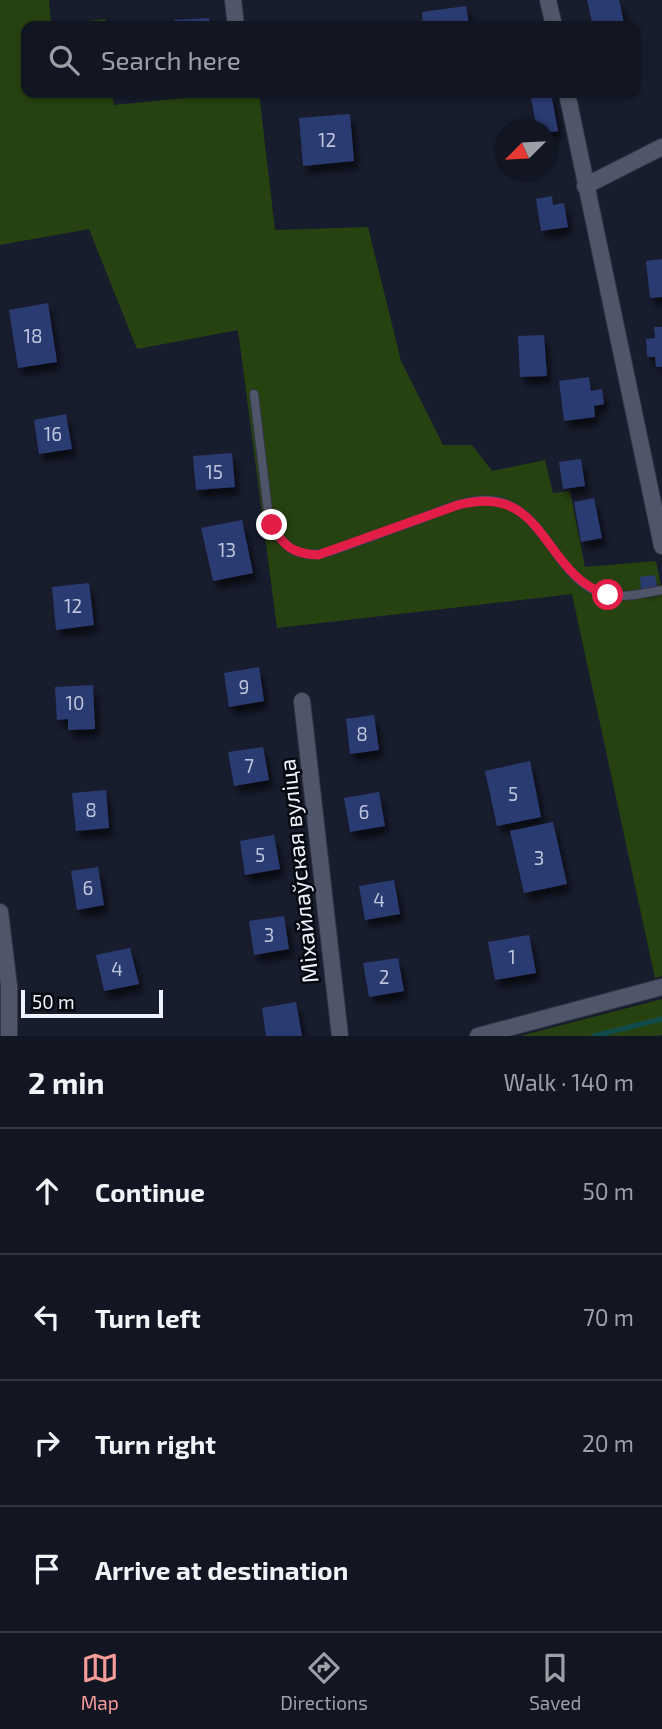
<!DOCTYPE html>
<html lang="en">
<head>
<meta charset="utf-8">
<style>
  body { margin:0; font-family:"Exo 2",sans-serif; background:#1b1f2a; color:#f1f3f6 }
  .compass { position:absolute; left:494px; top:119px; width:63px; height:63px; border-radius:50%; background:#121622; box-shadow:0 2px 5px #0004; rotate:246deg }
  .scale { position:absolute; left:21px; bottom:18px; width:142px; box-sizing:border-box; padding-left:7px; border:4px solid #eef2fe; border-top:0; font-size:19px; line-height:24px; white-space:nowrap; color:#eef2fe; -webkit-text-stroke:5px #06080f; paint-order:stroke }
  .stop { position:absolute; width:21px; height:21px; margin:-16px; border:5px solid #e11d48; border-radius:50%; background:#fff }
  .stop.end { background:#e11d48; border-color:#fff; box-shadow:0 2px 7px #0008 }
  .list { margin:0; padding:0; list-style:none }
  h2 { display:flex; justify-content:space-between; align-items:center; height:91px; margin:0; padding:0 28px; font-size:30px }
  h2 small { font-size:23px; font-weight:400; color:#9c9fa5 }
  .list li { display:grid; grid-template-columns:46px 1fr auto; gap:21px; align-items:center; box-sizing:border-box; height:126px; padding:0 28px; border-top:2px solid #313540 }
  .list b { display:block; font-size:26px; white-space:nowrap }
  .list em { font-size:23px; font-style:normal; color:#9c9fa5 }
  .icon { flex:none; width:38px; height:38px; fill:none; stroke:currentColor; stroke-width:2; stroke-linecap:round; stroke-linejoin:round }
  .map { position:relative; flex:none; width:662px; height:1036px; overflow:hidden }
  .search { position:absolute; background:#121622; box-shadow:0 2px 5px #0004; left:21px; right:21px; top:21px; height:77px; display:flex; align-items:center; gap:18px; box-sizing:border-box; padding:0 24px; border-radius:14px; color:#9c9fa5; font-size:26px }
  .sheet { height:595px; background:#121622 }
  nav { display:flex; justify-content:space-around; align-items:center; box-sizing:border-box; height:98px; border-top:2px solid #313540; background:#121622; font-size:19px; color:#9c9fa5 }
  nav a { display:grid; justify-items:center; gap:4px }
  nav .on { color:#f59b98 }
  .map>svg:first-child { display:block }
  .green { fill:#264210 }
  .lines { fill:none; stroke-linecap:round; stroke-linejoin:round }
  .stream { stroke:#114c4c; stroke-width:5 }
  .building { fill:#2c3a72; filter:url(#shadow) }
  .lane-casing { stroke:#333644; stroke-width:10 }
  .street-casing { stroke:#333644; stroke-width:18 }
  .lane { stroke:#505669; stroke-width:8 }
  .street { stroke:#505669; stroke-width:16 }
  .route { stroke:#e11d48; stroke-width:9 }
  .labels { text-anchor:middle; stroke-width:5; stroke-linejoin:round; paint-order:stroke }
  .number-label { font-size:19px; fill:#bec4db }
  .street-label { font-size:23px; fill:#eef2fe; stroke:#06080f }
</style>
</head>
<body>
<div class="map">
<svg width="662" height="1036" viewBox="0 0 662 1036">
  <defs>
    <filter id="shadow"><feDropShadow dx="4.5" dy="8" stdDeviation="3.5" flood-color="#0009"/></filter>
  </defs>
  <rect width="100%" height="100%" fill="#181d2e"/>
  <path class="green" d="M 0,0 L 49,0 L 51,25 L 105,19 L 106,26 L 26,26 L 26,93 L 112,93 L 114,105 L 235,93 L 259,93 L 275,230 L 368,227 L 401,361 L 443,445 L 472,445 L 492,471 L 545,460 L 553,493 L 570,491 L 585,567 L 656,561 L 662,591 L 662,976 L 655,978 L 572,594 L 277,628 L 238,330 L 137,349 L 89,229 L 0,245 Z
    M 662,999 L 662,1035 L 656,1036 L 520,1036 Z"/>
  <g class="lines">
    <path class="stream" d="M 594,1036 L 662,1019"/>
  </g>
  <path class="building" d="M 587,0 L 619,0 L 624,23 L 611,26 L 593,26 Z
    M 466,6 L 469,25 L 423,26 L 422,12 Z
    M 209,18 L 210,26 L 174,26 L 174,20 Z
    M 530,93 L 551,93 L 558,131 L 546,133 L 546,130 L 537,130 Z
    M 350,114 L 354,161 L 303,166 L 299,118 Z
    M 552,196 L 553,205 L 564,203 L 568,227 L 541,231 L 536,199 Z
    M 662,259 L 662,297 L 650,298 L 646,261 Z
    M 48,303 L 57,362 L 18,368 L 9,310 Z
    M 654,327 L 662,327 L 662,367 L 656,367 L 655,357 L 647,357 L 646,339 L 655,338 Z
    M 544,335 L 547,376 L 520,377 L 518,336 Z
    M 589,377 L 591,391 L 602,389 L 604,404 L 594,406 L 595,417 L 564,421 L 559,381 Z
    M 66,414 L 72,449 L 39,454 L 34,420 Z
    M 232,453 L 235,487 L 196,490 L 193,456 Z
    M 581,459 L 585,486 L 563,489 L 559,462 Z
    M 594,498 L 602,538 L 581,542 L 574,502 Z
    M 242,520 L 253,573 L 213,581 L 201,528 Z
    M 655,575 L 657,586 L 641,589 L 640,577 Z
    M 89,583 L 94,625 L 56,630 L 52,587 Z
    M 259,667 L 264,701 L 229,707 L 224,673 Z
    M 93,685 L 95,729 L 68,730 L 68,719 L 57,720 L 55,687 Z
    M 374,715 L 379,750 L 350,754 L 346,719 Z
    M 263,747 L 269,780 L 234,786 L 228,752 Z
    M 530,761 L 541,817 L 497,826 L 485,771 Z
    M 106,790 L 109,828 L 76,831 L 72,793 Z
    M 379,792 L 385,826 L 350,832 L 344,798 Z
    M 553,822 L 567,884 L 524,893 L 510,831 Z
    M 274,835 L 280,869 L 245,875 L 240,841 Z
    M 98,867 L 104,905 L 77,910 L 71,871 Z
    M 394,880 L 400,914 L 365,920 L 359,886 Z
    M 284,916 L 289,949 L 254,955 L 249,921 Z
    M 529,935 L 536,973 L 495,980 L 488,942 Z
    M 130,948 L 139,984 L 104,991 L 96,955 Z
    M 398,958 L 404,991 L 369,997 L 363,963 Z
    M 296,1002 L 302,1036 L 266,1036 L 262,1008 Z"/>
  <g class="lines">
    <g class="lane-casing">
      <path id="lane" d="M 254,394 L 268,511 C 277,544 295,561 329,552 C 359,541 390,530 420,519 C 441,511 464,500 486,500 C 547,501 554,586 609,595 C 626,598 645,593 662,590"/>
    </g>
    <g class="street-casing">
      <path id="street" d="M 233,0 L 236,26
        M 548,0 L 554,26
        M 567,93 L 662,546
        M 585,186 L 662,147
        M 302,701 L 340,1036
        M 0,912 L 9,986 L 9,1036
        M 478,1036 L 662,987"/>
    </g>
    <use href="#lane" class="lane"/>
    <use href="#street" class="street"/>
  </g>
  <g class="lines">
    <path class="route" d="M 272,525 C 283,546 293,554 318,555 L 458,505 C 547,481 541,574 608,595"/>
  </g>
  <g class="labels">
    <g class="number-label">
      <text x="327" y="147">12</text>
      <text x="33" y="343">18</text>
      <text x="53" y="441">16</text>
      <text x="214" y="479">15</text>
      <text x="227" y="557">13</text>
      <text x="73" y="613">12</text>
      <text x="244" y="694">9</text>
      <text x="75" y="710">10</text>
      <text x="362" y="741">8</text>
      <text x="249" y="773">7</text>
      <text x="513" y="801">5</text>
      <text x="91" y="817">8</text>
      <text x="364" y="819">6</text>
      <text x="260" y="862">5</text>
      <text x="539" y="865">3</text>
      <text x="88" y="895">6</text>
      <text x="379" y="907">4</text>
      <text x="269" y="942">3</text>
      <text x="512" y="964">1</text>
      <text x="117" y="976">4</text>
      <text x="384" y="984">2</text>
    </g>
    <g class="street-label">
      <text transform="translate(299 871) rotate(-96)" y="8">Міхайлаўская вуліца</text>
    </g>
  </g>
</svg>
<svg class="compass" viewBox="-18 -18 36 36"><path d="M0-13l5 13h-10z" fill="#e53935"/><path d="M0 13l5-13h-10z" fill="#9c9fa5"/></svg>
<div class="scale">50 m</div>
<div class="stop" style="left:608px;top:595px"></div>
<div class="stop end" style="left:272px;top:525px"></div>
<div class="search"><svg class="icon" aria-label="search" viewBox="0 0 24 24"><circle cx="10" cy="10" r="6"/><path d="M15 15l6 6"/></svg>Search here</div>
</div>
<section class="sheet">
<h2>2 min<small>Walk · 140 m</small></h2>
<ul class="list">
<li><svg class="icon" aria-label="ahead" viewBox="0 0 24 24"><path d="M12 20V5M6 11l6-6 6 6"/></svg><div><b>Continue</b></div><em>50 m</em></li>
<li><svg class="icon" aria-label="left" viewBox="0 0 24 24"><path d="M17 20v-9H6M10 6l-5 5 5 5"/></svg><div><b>Turn left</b></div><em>70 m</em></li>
<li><svg class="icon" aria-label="right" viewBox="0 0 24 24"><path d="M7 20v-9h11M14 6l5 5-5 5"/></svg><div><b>Turn right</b></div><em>20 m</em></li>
<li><svg class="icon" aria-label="arrive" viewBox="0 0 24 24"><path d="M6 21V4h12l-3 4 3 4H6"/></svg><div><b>Arrive at destination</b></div></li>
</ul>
</section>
<nav>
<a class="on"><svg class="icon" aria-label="map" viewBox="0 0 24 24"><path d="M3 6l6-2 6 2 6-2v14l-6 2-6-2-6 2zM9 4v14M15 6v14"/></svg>Map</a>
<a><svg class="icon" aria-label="directions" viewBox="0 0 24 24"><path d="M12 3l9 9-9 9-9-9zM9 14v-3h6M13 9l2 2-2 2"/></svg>Directions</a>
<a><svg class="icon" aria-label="saved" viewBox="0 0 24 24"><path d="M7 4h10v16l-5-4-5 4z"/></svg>Saved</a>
</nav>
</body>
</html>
